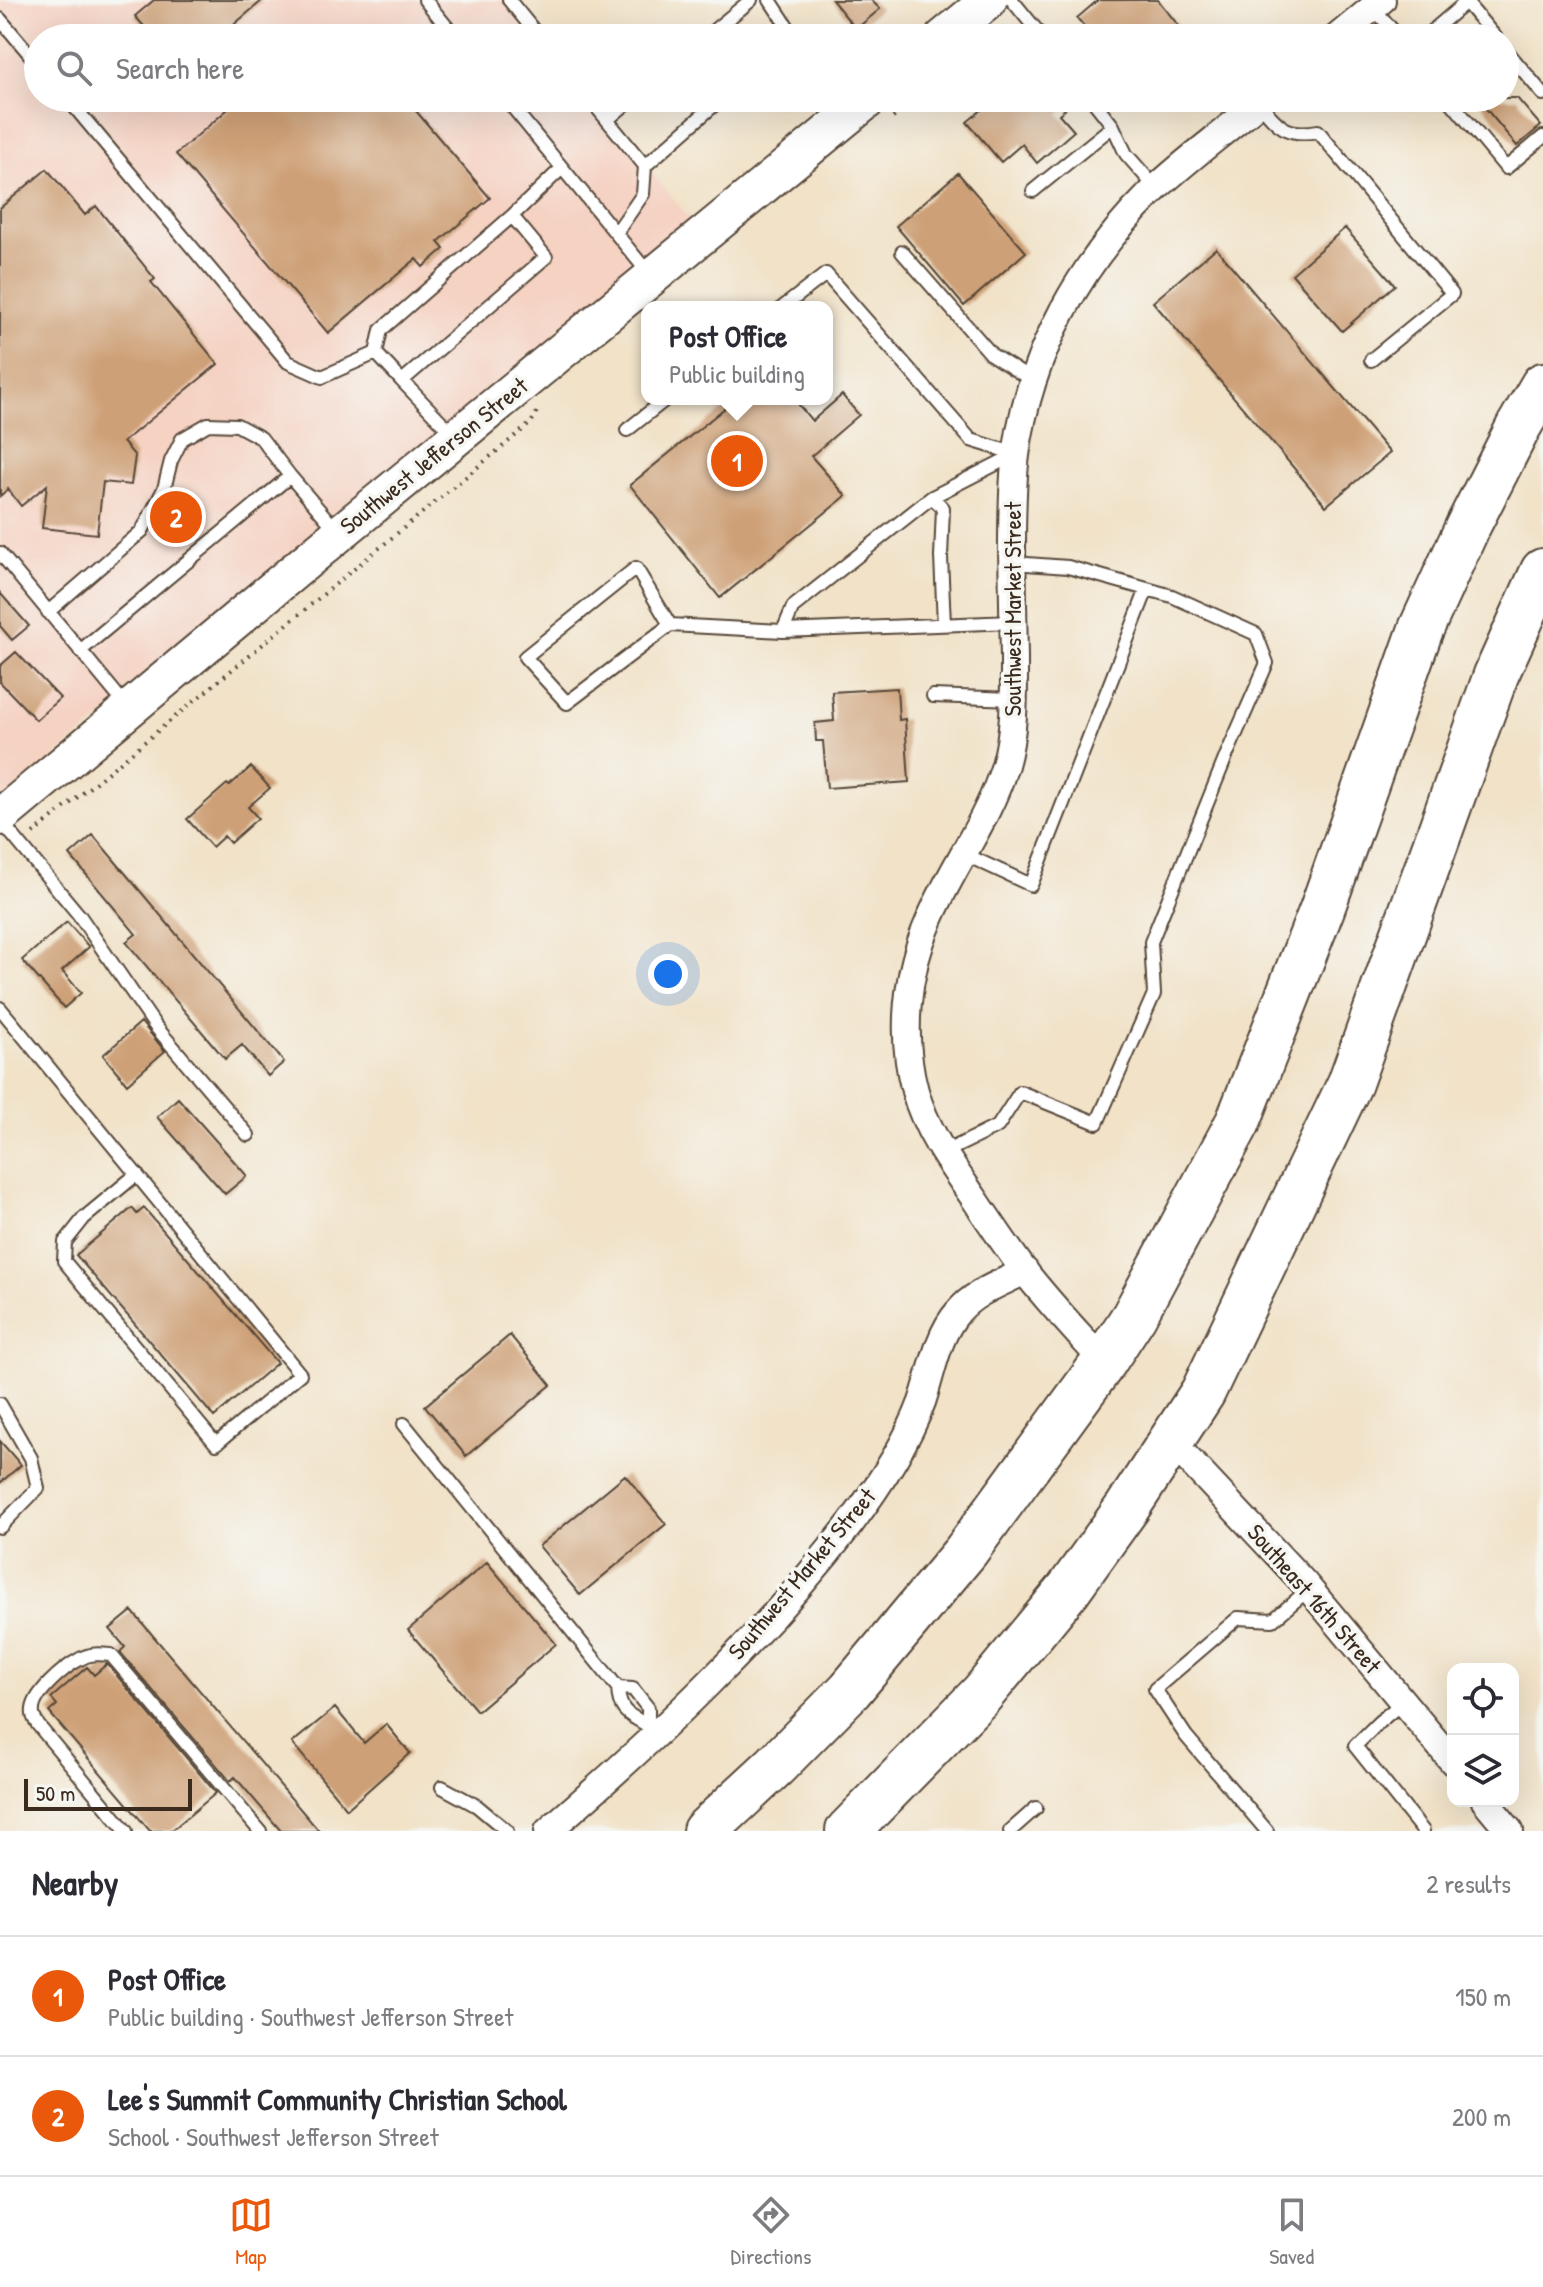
<!DOCTYPE html>
<html lang="en">
<head>
<meta charset="utf-8">
<style>
  body { margin:0; font-family:"Patrick Hand",sans-serif; background:#f7f7f7; color:#2b2b33 }
  .controls { position:absolute; right:24px; bottom:24px; display:grid; overflow:hidden; border-radius:16px; box-shadow:0 8px 32px #0002 }
  .controls button { width:72px; height:72px; display:grid; place-items:center; padding:0; border:0; border-bottom:2px solid #e1e1e2; background:#fff; color:#2b2b33; font:40px sans-serif }
  .scale { position:absolute; left:24px; bottom:20px; width:168px; box-sizing:border-box; padding-left:8px; border:4px solid #3b2a1e; border-top:0; font-size:22px; line-height:28px; white-space:nowrap; color:#3b2a1e; -webkit-text-stroke:6px #f6f6f2; paint-order:stroke }
  .you { position:absolute; left:668px; top:974px; width:28px; height:28px; margin:-20px; border:6px solid #fff; border-radius:50%; background:#1a73e8; box-shadow:0 0 0 12px #1a73e833 }
  .badge { display:grid; place-items:center; width:52px; height:52px; border-radius:50%; background:#ea580c; color:#fff; font-size:26px; font-weight:700 }
  .pin { position:absolute; translate:-50% -50%; border:4px solid #fff; box-shadow:0 2px 8px #0006 }
  .popup { position:absolute; left:641px; top:301px; width:192px; height:104px; box-sizing:border-box; display:grid; place-content:center; border-radius:16px; background:#fff; filter:drop-shadow(0 2px 6px #0005); font-size:26px; white-space:nowrap; color:#7c7c81 }
  .popup b { font-size:30px; color:#2b2b33 }
  .popup::after { content:''; position:absolute; left:50%; top:100%; margin-left:-16px; border:16px solid transparent; border-top-color:#fff }
  .list { margin:0; padding:0; list-style:none }
  h2 { display:flex; justify-content:space-between; align-items:center; height:104px; margin:0; padding:0 32px; font-size:34px }
  h2 small { font-size:26px; font-weight:400; color:#7c7c81 }
  .list li { display:grid; grid-template-columns:52px 1fr auto; gap:24px; align-items:center; box-sizing:border-box; height:120px; padding:0 32px; border-top:2px solid #e1e1e2 }
  .list b { display:block; font-size:30px; white-space:nowrap }
  .list p { margin:0; font-size:26px; white-space:nowrap; color:#7c7c81 }
  .list em { font-size:26px; font-style:normal; color:#7c7c81 }
  .icon { flex:none; width:44px; height:44px; fill:none; stroke:currentColor; stroke-width:2; stroke-linecap:round; stroke-linejoin:round }
  .map { position:relative; flex:none; width:1543px; height:1831px; overflow:hidden }
  .search { position:absolute; background:#fff; box-shadow:0 8px 32px #0002; left:24px; right:24px; top:24px; height:88px; display:flex; align-items:center; gap:20px; box-sizing:border-box; padding:0 28px; border-radius:44px; color:#7c7c81; font-size:30px }
  .sheet { height:344px; background:#fff }
  nav { display:flex; justify-content:space-around; align-items:center; box-sizing:border-box; height:112px; border-top:2px solid #e1e1e2; background:#fff; font-size:22px; color:#7c7c81 }
  nav a { display:grid; justify-items:center; gap:4px }
  nav .on { color:#ea580c }
  .map>svg:first-child { display:block }
  .built { fill:#f5d2c2 }
  .building { fill:#cea077 }
  .lines { fill:none; stroke-linecap:round; stroke-linejoin:round }
  .lane-casing { stroke:#564638; stroke-width:16 }
  .street-casing { stroke:#564638; stroke-width:30 }
  .secondary-casing { stroke:#564638; stroke-width:40 }
  .highway-casing { stroke:#564638; stroke-width:48 }
  .path { stroke:#564638; stroke-width:4; stroke-dasharray:2 6; stroke-linecap:butt }
  .lane { stroke:#fff; stroke-width:12 }
  .street { stroke:#fff; stroke-width:26 }
  .secondary { stroke:#fff; stroke-width:36 }
  .highway { stroke:#fff; stroke-width:44 }
  .labels { text-anchor:middle; stroke-width:7; stroke-linejoin:round; paint-order:stroke }
  .street-label { font-size:24px; fill:#3b2a1e; stroke:#f6f6f2 }
</style>
</head>
<body>
<div class="map">
<svg width="1543" height="1831" viewBox="0 0 1543 1831">
  <rect width="100%" height="100%" fill="#f6f6f2"/>
  <filter id="ink" filterUnits="userSpaceOnUse"><feTurbulence type="fractalNoise" baseFrequency=".0125" numOctaves="2"/><feDisplacementMap in="SourceGraphic" scale="16" xChannelSelector="R" yChannelSelector="G"/><feConvolveMatrix kernelMatrix="1 2 1 2 8 2 1 2 1" color-interpolation-filters="sRGB"/></filter>
  <filter id="wash" filterUnits="userSpaceOnUse"><feTurbulence type="fractalNoise" baseFrequency=".006" numOctaves="4" result="noise"/><feDisplacementMap in="SourceGraphic" scale="32" xChannelSelector="R" yChannelSelector="G"/><feGaussianBlur stdDeviation="1.8" result="paint"/><feColorMatrix in="noise" values="0 0 0 0 0 0 0 0 0 0 0 0 0 0 0 0 0 1.4 0 .05"/><feComposite in="paint" operator="in"/></filter>
  <g filter="url(#wash)">
    <rect width="100%" height="100%" fill="#f1e2c8"/>
    <path class="built" d="M 0,0 L 510,0 L 541,38 L 38,38 L 38,98 L 591,98 L 703,235 L 0,800 Z"/>
    <g id="blocks">
      <path class="building" d="M 154,0 L 263,0 L 218,38 L 154,38 L 135,16 Z
        M 832,0 L 871,0 L 880,9 L 856,29 Z
        M 1098,0 L 1158,0 L 1179,26 L 1165,38 L 1094,38 L 1077,18 Z
        M 217,98 L 405,98 L 490,198 L 438,242 L 444,249 L 423,267 L 416,259 L 328,333 L 176,154 L 227,110 Z
        M 996,98 L 1078,98 L 1059,114 L 1074,131 L 1037,163 L 1022,144 L 1001,162 L 967,122 Z
        M 1477,98 L 1517,98 L 1541,126 L 1517,146 Z
        M 47,169 L 85,215 L 96,206 L 155,279 L 151,282 L 218,364 L 123,442 L 135,456 L 131,485 L 103,482 L 97,534 L 42,528 L 47,485 L 21,506 L 8,489 L 0,496 L 0,208 Z
        M 958,173 L 1026,252 L 964,306 L 896,226 Z
        M 1345,228 L 1395,285 L 1342,331 L 1292,274 Z
        M 1216,248 L 1390,453 L 1326,506 L 1153,302 Z
        M 842,395 L 859,415 L 811,456 L 846,496 L 720,598 L 630,485 L 736,399 L 794,399 L 812,421 Z
        M 0,593 L 29,626 L 12,640 L 0,626 Z
        M 16,652 L 60,698 L 36,720 L 0,682 L 0,666 Z
        M 897,688 L 899,720 L 905,719 L 909,782 L 827,788 L 823,741 L 816,741 L 815,723 L 834,721 L 832,692 Z
        M 251,767 L 270,788 L 248,807 L 258,818 L 230,843 L 224,836 L 212,847 L 187,819 L 227,784 L 229,786 Z
        M 93,835 L 284,1062 L 268,1076 L 242,1045 L 225,1059 L 126,942 L 136,934 L 70,855 Z
        M 67,922 L 89,947 L 62,971 L 81,993 L 64,1008 L 22,960 Z
        M 141,1022 L 165,1051 L 127,1084 L 103,1055 Z
        M 178,1098 L 247,1176 L 225,1194 L 157,1117 Z
        M 132,1208 L 137,1214 L 144,1208 L 277,1363 L 214,1417 L 76,1255 Z
        M 510,1335 L 551,1385 L 466,1456 L 425,1406 Z
        M 0,1441 L 21,1465 L 0,1483 Z
        M 625,1475 L 666,1524 L 580,1595 L 539,1546 Z
        M 487,1562 L 556,1644 L 477,1711 L 408,1630 Z
        M 132,1611 L 319,1831 L 281,1831 L 235,1777 L 230,1781 L 120,1652 L 125,1647 L 110,1629 Z
        M 107,1664 L 216,1793 L 171,1831 L 150,1831 L 49,1712 L 57,1705 L 51,1698 L 87,1667 L 94,1675 Z
        M 335,1708 L 364,1743 L 386,1724 L 410,1753 L 347,1809 L 292,1743 Z"/>
    </g>
  </g>
  <g filter="url(#ink)">
    <use href="#blocks" fill-opacity="0" stroke="#564638" stroke-width="2"/>
    <g class="lines">
      <g class="lane-casing">
        <path id="lane" d="M 425,0 L 456,38
          M 509,0 L 540,38
          M 770,0 L 793,35
          M 1012,0 L 1043,38
          M 1464,0 L 1496,38
          M 1373,7 L 1399,38
          M 0,19 L 38,64
          M 705,38 L 751,0
          M 1424,38 L 1466,2
          M 1505,49 L 1543,94
          M 67,98 L 288,362 L 322,377 L 376,353
          M 505,98 L 650,275
          M 589,98 L 645,166 L 643,194 L 616,233
          M 1091,98 L 1113,126
          M 1448,98 L 1506,168 L 1543,137
          M 1259,103 C 1278,126 1286,137 1318,131 L 1452,294 L 1371,360
          M 607,120 L 633,98
          M 645,166 L 722,98
          M 1033,191 L 1113,126 L 1126,154 L 1156,188
          M 902,252 L 992,355 L 1033,381
          M 783,307 L 826,274 L 971,440 L 1016,454
          M 376,353 L 381,330 L 512,216 L 562,168
          M 376,353 L 402,381
          M 627,430 L 666,399
          M 453,434 L 402,381 L 546,257 L 512,216
          M 932,497 L 943,508 L 941,557 L 944,624
          M 0,553 L 127,707
          M 48,612 L 142,531 L 164,489 L 171,461 L 182,439 L 208,424 L 237,425 L 261,438 L 290,476 L 338,532
          M 670,625 L 636,568 L 525,657 L 567,703 L 670,625 L 783,631 L 1013,622
          M 783,631 L 793,607 L 932,497 L 1016,454
          M 80,651 L 290,476
          M 933,696 L 1014,699
          M 0,820 L 79,915 L 156,1027 L 248,1135
          M 964,854 L 1031,885 L 1147,589
          M 0,1008 L 300,1374 L 216,1444 L 64,1261 L 65,1242 L 84,1218 L 137,1174
          M 943,1153 L 998,1126 L 1020,1092 L 1097,1123 L 1154,994 L 1151,942 L 1227,754 L 1267,663 L 1256,634 L 1172,596 L 1068,567 L 1013,563
          M 0,1404 L 31,1458 L 38,1488 L 0,1527
          M 404,1424 L 618,1688
          M 1403,1702 L 1379,1722 L 1355,1746 L 1423,1831
          M 648,1724 L 648,1708 L 633,1689 L 618,1688 C 619,1721 639,1714 657,1734
          M 442,1787 L 477,1806 L 507,1831
          M 126,1831 L 38,1725 C 36,1721 33,1718 33,1714 C 30,1695 65,1667 80,1659 C 90,1653 100,1654 111,1655 L 260,1831
          M 1010,1831 L 1036,1808
          M 1267,1831 L 1186,1736 L 1155,1689 L 1238,1618 L 1273,1620 L 1309,1589"/>
      </g>
      <g class="street-casing">
        <path id="street" d="M 1336,38 L 1382,0
          M 1104,1362 C 1077,1332 1048,1302 1023,1269 C 1006,1246 990,1222 974,1198 C 951,1165 926,1131 915,1091 C 900,1036 906,973 929,921 C 951,868 988,821 1005,765 C 1015,731 1014,693 1014,658 C 1013,621 1013,585 1012,549 C 1012,518 1012,486 1016,455 C 1030,352 1080,263 1153,191 C 1188,158 1228,130 1264,98
          M 1170,1440 L 1305,1584 L 1453,1762
          M 1485,1801 L 1510,1831
          M 548,1831 C 657,1737 763,1637 851,1523 C 878,1487 906,1445 922,1402 C 932,1373 937,1336 958,1312 C 974,1292 1002,1283 1025,1271"/>
      </g>
      <g class="secondary-casing">
        <path id="secondary" d="M 943,38 L 989,0
          M 0,817 L 340,533 L 870,98"/>
      </g>
      <g class="highway-casing">
        <path id="highway" d="M 705,1831 L 775,1766 L 850,1690 L 966,1551 L 1104,1362 L 1134,1316 L 1238,1122 L 1322,909 L 1421,629 L 1468,526 L 1519,426 L 1543,385
          M 848,1831 L 982,1694 L 1068,1590 L 1127,1508 L 1203,1392 L 1350,1083 L 1496,675 L 1543,571"/>
      </g>
      <path class="path" d="M 893,118 L 917,98
        M 33,834 L 531,423 L 539,408"/>
      <use href="#lane" class="lane"/>
      <use href="#street" class="street"/>
      <use href="#secondary" class="secondary"/>
      <use href="#highway" class="highway"/>
    </g>
  </g>
  <g class="labels">
    <g class="street-label">
      <text transform="translate(434 456) rotate(-39)" y="8">Southwest Jefferson Street</text>
      <text transform="translate(1013 609) rotate(-90)" y="8">Southwest Market Street</text>
      <text transform="translate(802 1574) rotate(-50)" y="8">Southwest Market Street</text>
      <text transform="translate(1314 1599) rotate(49)" y="8">Southeast 16th Street</text>
    </g>
  </g>
</svg>
<div class="controls">
<button><svg class="icon" aria-label="locate" viewBox="0 0 24 24"><circle cx="12" cy="12" r="6"/><path d="M12 2v4M12 18v4M2 12h4M18 12h4"/></svg></button>
<button><svg class="icon" aria-label="layers" viewBox="0 0 24 24"><path d="M12 4l9 5-9 5-9-5zM3 14l9 5 9-5"/></svg></button>
</div>
<div class="scale">50 m</div>
<div class="you"></div>
<div class="pin badge" style="left:737px;top:461px">1</div>
<div class="popup"><b>Post Office</b>Public building</div>
<div class="pin badge" style="left:176px;top:517px">2</div>
<div class="search"><svg class="icon" aria-label="search" viewBox="0 0 24 24"><circle cx="10" cy="10" r="6"/><path d="M15 15l6 6"/></svg>Search here</div>
</div>
<section class="sheet">
<h2>Nearby<small>2 results</small></h2>
<ul class="list">
<li><span class="badge">1</span><div><b>Post Office</b><p>Public building · Southwest Jefferson Street</p></div><em>150 m</em></li>
<li><span class="badge">2</span><div><b>Lee's Summit Community Christian School</b><p>School · Southwest Jefferson Street</p></div><em>200 m</em></li>
</ul>
</section>
<nav>
<a class="on"><svg class="icon" aria-label="map" viewBox="0 0 24 24"><path d="M3 6l6-2 6 2 6-2v14l-6 2-6-2-6 2zM9 4v14M15 6v14"/></svg>Map</a>
<a><svg class="icon" aria-label="directions" viewBox="0 0 24 24"><path d="M12 3l9 9-9 9-9-9zM9 14v-3h6M13 9l2 2-2 2"/></svg>Directions</a>
<a><svg class="icon" aria-label="saved" viewBox="0 0 24 24"><path d="M7 4h10v16l-5-4-5 4z"/></svg>Saved</a>
</nav>
</body>
</html>
